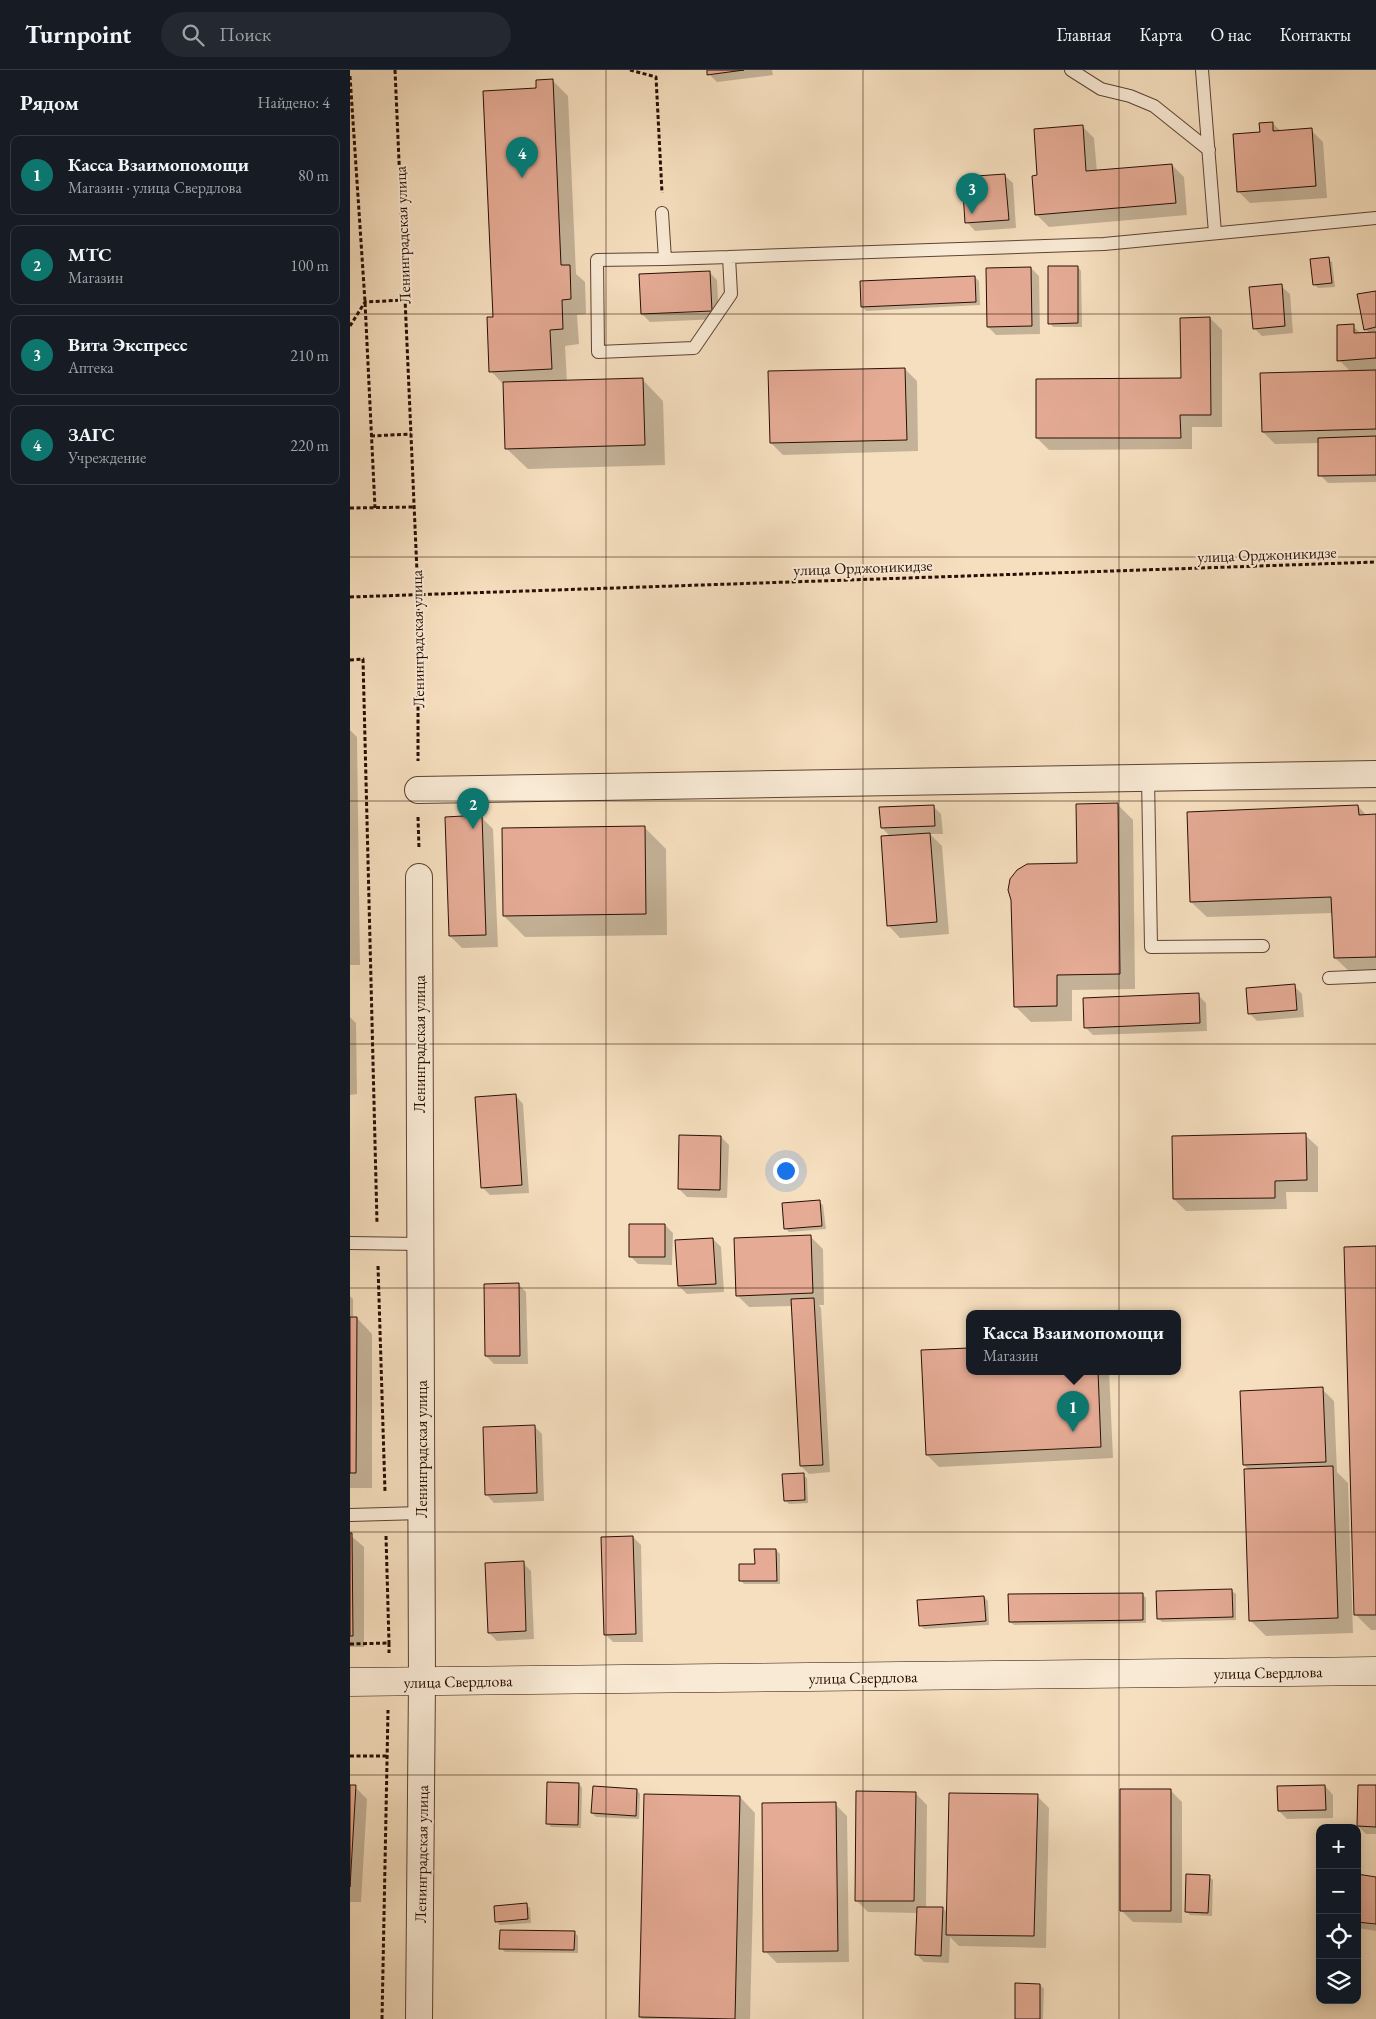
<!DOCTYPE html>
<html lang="ru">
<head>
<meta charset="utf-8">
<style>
  body { margin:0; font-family:"EB Garamond",serif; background:#242831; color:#f1f3f6 }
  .controls { position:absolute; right:15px; bottom:15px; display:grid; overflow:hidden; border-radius:10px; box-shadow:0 2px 12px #0003 }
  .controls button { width:45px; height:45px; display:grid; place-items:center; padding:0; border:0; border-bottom:1px solid #363941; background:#171b24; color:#f1f3f6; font:25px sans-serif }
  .you { position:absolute; left:435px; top:1100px; width:18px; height:18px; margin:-12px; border:4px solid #fff; border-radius:50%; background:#1a73e8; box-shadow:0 0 0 8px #1a73e833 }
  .badge { display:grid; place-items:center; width:32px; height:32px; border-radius:50%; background:#0f766e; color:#fff; font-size:16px; font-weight:700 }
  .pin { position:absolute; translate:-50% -41px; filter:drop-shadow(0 1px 2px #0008) }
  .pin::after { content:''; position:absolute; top:26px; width:18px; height:15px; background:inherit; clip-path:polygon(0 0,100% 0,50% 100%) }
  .popup { position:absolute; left:616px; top:1240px; width:215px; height:65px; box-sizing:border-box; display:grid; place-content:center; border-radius:10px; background:#171b24; filter:drop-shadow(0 1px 4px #0005); font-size:16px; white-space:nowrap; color:#9ea1a6 }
  .popup b { font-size:19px; color:#f1f3f6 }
  .popup::after { content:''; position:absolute; left:50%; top:100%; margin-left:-10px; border:10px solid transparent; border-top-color:#171b24 }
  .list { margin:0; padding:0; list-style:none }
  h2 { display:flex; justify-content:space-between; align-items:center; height:65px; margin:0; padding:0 20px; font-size:21px }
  h2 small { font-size:16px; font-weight:400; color:#9ea1a6 }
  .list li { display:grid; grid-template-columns:32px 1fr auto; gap:15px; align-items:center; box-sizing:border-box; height:80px; margin:0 10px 10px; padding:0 10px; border:1px solid #363941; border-radius:10px }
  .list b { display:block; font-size:19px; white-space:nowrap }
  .list p { margin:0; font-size:16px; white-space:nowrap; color:#9ea1a6 }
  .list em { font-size:16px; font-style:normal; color:#9ea1a6 }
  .icon { flex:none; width:28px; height:28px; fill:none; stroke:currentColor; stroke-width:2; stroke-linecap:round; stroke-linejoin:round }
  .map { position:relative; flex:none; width:1026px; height:1949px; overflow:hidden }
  header { display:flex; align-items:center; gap:30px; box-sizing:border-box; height:70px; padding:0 25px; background:#171b24; border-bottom:1px solid #363941 }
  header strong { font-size:24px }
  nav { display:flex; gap:28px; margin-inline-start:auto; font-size:18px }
  .search { width:350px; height:45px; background:#242831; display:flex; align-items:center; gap:12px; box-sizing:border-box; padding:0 18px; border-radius:28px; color:#9ea1a6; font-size:19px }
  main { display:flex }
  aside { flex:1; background:#171b24 }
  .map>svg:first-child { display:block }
  .shadow { fill:#0003 }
  .building { fill:#e5ab95; stroke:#290f04 }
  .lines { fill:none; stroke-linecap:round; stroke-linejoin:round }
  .lane-casing { stroke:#5c4333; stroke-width:14 }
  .street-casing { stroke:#5c4333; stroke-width:28 }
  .secondary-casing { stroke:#290f04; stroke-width:29 }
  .path { stroke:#290f04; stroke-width:3; stroke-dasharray:4 2.5; stroke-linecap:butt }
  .lane { stroke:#f9ead5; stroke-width:12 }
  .street { stroke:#f9ead5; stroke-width:26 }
  .secondary { stroke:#f9ead5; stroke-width:28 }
  .grid { fill:none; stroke:#290f04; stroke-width:1; stroke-opacity:0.55 }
  .labels { text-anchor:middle; stroke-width:4; stroke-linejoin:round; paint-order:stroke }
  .street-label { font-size:16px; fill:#290f04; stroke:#f9ead5 }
</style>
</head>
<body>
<header>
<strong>Turnpoint</strong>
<div class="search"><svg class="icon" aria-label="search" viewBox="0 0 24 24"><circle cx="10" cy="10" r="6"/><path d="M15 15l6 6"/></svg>Поиск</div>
<nav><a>Главная</a><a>Карта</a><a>О нас</a><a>Контакты</a></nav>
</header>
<main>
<aside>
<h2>Рядом<small>Найдено: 4</small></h2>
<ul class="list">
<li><span class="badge">1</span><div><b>Касса Взаимопомощи</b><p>Магазин · улица Свердлова</p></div><em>80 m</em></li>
<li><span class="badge">2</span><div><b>МТС</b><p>Магазин</p></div><em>100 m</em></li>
<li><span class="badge">3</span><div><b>Вита Экспресс</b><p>Аптека</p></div><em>210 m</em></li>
<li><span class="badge">4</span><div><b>ЗАГС</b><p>Учреждение</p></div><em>220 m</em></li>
</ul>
</aside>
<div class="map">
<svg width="1026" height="1949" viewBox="0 0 1026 1949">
  <rect width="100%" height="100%" fill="#f6dfbf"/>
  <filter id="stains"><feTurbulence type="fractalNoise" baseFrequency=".004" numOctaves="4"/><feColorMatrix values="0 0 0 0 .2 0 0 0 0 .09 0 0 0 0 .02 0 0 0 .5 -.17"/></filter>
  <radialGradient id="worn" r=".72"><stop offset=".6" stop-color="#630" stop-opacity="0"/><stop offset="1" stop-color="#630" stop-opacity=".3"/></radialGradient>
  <path class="shadow" d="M 358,0 L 422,0 L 423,5 L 367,12 L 359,4 Z
    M 203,11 L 218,26 L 226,204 L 235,212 L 236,244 L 227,245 L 229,274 L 215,276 L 217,312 L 292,309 L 313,331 L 315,395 L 178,399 L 156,378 L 154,315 L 141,301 L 145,248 L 188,19 Z
    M 923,54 L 931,61 L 961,60 L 973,72 L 977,128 L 900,133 L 888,121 L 911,63 Z
    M 732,56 L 744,68 L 747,102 L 822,95 L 834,107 L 837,145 L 699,157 L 687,145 L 689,107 Z
    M 654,105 L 663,113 L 666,158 L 625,161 L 617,152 Z
    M 978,189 L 982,192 L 985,217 L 968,218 L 964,214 Z
    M 728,197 L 731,201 L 732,257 L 703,257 L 700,253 Z
    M 681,198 L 689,206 L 690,264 L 646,265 L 638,257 Z
    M 359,202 L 367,210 L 369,249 L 300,252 L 292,244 Z
    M 625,207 L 629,211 L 630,235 L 516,241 L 512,237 Z
    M 931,216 L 940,224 L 943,263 L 912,266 L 904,258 Z
    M 1026,222 L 1026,412 L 978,413 L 970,405 L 969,373 L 925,374 L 913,362 L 1001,302 L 989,290 L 1003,256 L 1011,264 L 1020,263 L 1015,259 Z
    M 860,248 L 872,260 L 872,357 L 842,357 L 842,379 L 699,380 L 687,368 L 832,309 Z
    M 555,299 L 567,311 L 568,381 L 433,385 L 421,373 Z
    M 0,660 L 7,667 L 10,895 L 0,895 Z
    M 767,734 L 783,750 L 785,919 L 722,920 L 722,951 L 681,952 L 665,936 L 728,794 Z
    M 583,736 L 591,744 L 593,764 L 580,764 L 592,776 L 599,864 L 550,868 L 538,855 L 541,767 L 532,758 Z
    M 1008,736 L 1017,746 L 1026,746 L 1026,902 L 1001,903 L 985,888 L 983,843 L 857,847 L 841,832 Z
    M 131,747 L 143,759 L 148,877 L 112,878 L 100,866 Z
    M 295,758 L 316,779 L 317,865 L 175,867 L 154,846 Z
    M 944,916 L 952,924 L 954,947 L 907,951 L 899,943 Z
    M 848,925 L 856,933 L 857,961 L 743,965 L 735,957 Z
    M 0,947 L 6,953 L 7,1024 L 0,1025 Z
    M 165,1025 L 173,1034 L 179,1123 L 140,1125 L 132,1117 Z
    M 955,1065 L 968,1077 L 968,1122 L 936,1122 L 937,1139 L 836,1141 L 824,1129 Z
    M 371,1067 L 379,1075 L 377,1128 L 337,1127 L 329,1119 Z
    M 469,1132 L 473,1135 L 476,1159 L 439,1162 L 436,1159 Z
    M 315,1155 L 323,1163 L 322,1195 L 288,1194 L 280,1186 Z
    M 461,1167 L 473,1179 L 474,1235 L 469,1235 L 471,1238 L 480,1402 L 459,1404 L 451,1396 L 442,1236 L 399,1237 L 387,1225 Z
    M 363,1169 L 371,1177 L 374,1222 L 337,1224 L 329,1216 Z
    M 1026,1177 L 1026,1560 L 1021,1560 L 1006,1545 Z
    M 168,1214 L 176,1222 L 178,1294 L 144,1294 L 136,1286 Z
    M 0,1226 L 3,1229 L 3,1248 L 7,1248 L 22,1264 L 22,1418 L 0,1418 Z
    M 619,1279 L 619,1301 L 759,1301 L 763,1388 L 589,1397 L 577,1385 L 572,1281 Z
    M 972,1319 L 984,1331 L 987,1402 L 998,1413 L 1003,1563 L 916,1566 L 901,1551 L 899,1400 L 894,1395 Z
    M 184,1356 L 192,1364 L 194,1431 L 144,1433 L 136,1424 Z
    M 453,1405 L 457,1408 L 458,1433 L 439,1434 L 435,1430 Z
    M 0,1465 L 14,1477 L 14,1577 L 0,1577 Z
    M 283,1467 L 291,1475 L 293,1572 L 263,1572 L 255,1564 Z
    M 426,1480 L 430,1484 L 430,1514 L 394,1514 L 391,1511 L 406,1495 Z
    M 173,1493 L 181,1501 L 184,1569 L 147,1571 L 139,1563 Z
    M 882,1521 L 886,1524 L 886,1550 L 812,1552 L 808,1548 Z
    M 792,1524 L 796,1528 L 796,1553 L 664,1555 L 660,1552 Z
    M 634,1527 L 638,1531 L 639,1555 L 574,1559 L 570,1555 Z
    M 229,1714 L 232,1718 L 231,1758 L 201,1757 L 198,1753 Z
    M 0,1716 L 5,1717 L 17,1729 L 11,1832 L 0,1832 Z
    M 975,1716 L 983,1725 L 983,1748 L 937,1749 L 929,1741 Z
    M 1026,1716 L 1026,1764 L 1016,1764 L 1008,1756 Z
    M 287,1720 L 290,1724 L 289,1749 L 246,1747 L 242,1743 Z
    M 820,1720 L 832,1732 L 832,1853 L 783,1852 L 771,1840 Z
    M 565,1723 L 577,1735 L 576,1838 L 593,1838 L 598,1844 L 687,1726 L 699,1738 L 696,1878 L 609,1876 L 600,1867 L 599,1893 L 574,1892 L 566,1884 L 568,1843 L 518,1842 L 506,1830 Z
    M 390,1727 L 405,1743 L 400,1949 L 292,1949 L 290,1947 Z
    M 485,1734 L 497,1746 L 499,1892 L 427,1893 L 415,1881 Z
    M 1007,1805 L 1026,1808 L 1026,1861 L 1007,1858 Z
    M 859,1807 L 863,1810 L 862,1846 L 840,1845 L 836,1841 Z
    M 176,1835 L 180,1838 L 181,1853 L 150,1855 L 146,1851 Z
    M 224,1862 L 228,1866 L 228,1883 L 155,1882 L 151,1878 Z
    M 690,1915 L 694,1919 L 693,1949 L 666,1949 Z"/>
  <path class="building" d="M 357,0 L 394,0 L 357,5 Z
    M 203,9 L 211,195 L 220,195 L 221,229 L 212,230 L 213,259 L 200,260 L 202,299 L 139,302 L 137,247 L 143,247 L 133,21 L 186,18 L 186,10 Z
    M 923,52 L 923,61 L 962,58 L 966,116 L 887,122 L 883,64 L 910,62 L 909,53 Z
    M 733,55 L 736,101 L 822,94 L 826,133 L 685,145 L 682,106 L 687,105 L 684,59 Z
    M 655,104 L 659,150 L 615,153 L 612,107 Z
    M 979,187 L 982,213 L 963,215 L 960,189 Z
    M 698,196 L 728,196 L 728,253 L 698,254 Z
    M 681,197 L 682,256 L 637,257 L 636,198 Z
    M 360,201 L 362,241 L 291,244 L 289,204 Z
    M 625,206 L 626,232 L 511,237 L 510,211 Z
    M 932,214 L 935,256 L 903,259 L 899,217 Z
    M 1026,221 L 1026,257 L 1014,260 L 1007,224 Z
    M 860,247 L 861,345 L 830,345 L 831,368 L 686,368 L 686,309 L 831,308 L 830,248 Z
    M 1004,254 L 1004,263 L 1026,262 L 1026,288 L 987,291 L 987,255 Z
    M 555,298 L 557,370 L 420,373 L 418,301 Z
    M 1026,300 L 1026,359 L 912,362 L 910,303 Z
    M 293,308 L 295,375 L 155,379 L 153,312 Z
    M 1026,366 L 1026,405 L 968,406 L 968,368 Z
    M 768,733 L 770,904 L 707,905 L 707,936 L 664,937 L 661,830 L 658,820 L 660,809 L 667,800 L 677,794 L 727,793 L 726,734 Z
    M 584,735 L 585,756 L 531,758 L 529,737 Z
    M 1008,735 L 1009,745 L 1026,744 L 1026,887 L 984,888 L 981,827 L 840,832 L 837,742 Z
    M 132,745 L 136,865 L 99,866 L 95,747 Z
    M 295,756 L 296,844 L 153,846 L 152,758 Z
    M 580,763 L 587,852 L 537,856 L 531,766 Z
    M 945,914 L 947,940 L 898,944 L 896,918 Z
    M 849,923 L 850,953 L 734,958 L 733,928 Z
    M 166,1024 L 172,1115 L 131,1118 L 125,1027 Z
    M 956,1063 L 957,1110 L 925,1111 L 925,1128 L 823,1129 L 822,1066 Z
    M 329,1065 L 371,1066 L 370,1120 L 328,1119 Z
    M 470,1130 L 472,1156 L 434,1159 L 432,1133 Z
    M 279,1154 L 315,1154 L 315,1187 L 279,1187 Z
    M 461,1165 L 463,1223 L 386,1226 L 384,1168 Z
    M 363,1168 L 366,1214 L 328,1216 L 325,1170 Z
    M 1026,1176 L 1026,1545 L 1004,1545 L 994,1177 Z
    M 169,1213 L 170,1286 L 135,1286 L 134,1214 Z
    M 464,1228 L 473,1395 L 450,1396 L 441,1229 Z
    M 0,1247 L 7,1247 L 6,1403 L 0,1403 Z
    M 619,1278 L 619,1301 L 748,1301 L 751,1377 L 576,1385 L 571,1280 Z
    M 973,1317 L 976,1392 L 893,1395 L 890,1321 Z
    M 185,1355 L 187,1423 L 135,1425 L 133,1357 Z
    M 983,1396 L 988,1548 L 899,1551 L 894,1399 Z
    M 454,1403 L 455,1430 L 434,1431 L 432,1404 Z
    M 0,1463 L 2,1463 L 3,1566 L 0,1566 Z
    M 283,1466 L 286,1564 L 254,1565 L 251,1467 Z
    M 404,1479 L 426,1479 L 427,1511 L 389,1511 L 389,1494 L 405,1494 Z
    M 174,1491 L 176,1561 L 138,1563 L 135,1493 Z
    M 882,1519 L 883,1547 L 807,1549 L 806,1521 Z
    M 793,1523 L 793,1550 L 659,1552 L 658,1524 Z
    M 634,1526 L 636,1551 L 569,1556 L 567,1530 Z
    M 197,1712 L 229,1713 L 228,1755 L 196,1754 Z
    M 0,1715 L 6,1715 L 0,1817 Z
    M 975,1715 L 976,1740 L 928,1741 L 927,1716 Z
    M 1008,1715 L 1026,1715 L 1026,1757 L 1007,1756 Z
    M 243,1716 L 287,1719 L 286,1746 L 241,1743 Z
    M 770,1719 L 821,1719 L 821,1841 L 770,1841 Z
    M 506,1721 L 566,1722 L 564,1831 L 505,1831 Z
    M 599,1723 L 688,1724 L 684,1866 L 596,1865 Z
    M 294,1724 L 390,1726 L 385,1949 L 289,1947 Z
    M 486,1732 L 488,1881 L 413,1882 L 412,1733 Z
    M 836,1804 L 860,1805 L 858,1843 L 835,1842 Z
    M 1007,1804 L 1026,1807 L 1026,1854 L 1007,1852 Z
    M 177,1833 L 178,1849 L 145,1852 L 144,1836 Z
    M 567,1837 L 593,1837 L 591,1886 L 565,1885 Z
    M 150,1860 L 225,1861 L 224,1880 L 149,1879 Z
    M 665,1913 L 690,1914 L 690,1949 L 665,1949 Z"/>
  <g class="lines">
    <g class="lane-casing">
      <path id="lane" d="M 721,0 L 751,19 L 780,26 L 804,36 L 859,80
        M 852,0 L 865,163
        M 312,143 L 315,189 L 247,190 L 248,282 L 344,278 L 381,224 L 379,187 L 754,174 L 1026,148
        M 315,189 L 379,187
        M 798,708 L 801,877 L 913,876
        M 979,908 L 1026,906
        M 0,1173 L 70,1174
        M 0,1445 L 71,1443"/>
    </g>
    <g class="street-casing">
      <path id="street" d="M 68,720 L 1026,704
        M 69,807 L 72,1611 L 69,1949"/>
    </g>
    <g class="secondary-casing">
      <path id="secondary" d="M 0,1612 L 1026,1601"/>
    </g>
    <path class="path" d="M 45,0 L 68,525 L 68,691
      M 280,0 L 306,7 L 312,123
      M 0,6 L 15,232 L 25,438
      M 0,256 L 15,232 L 55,230
      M 21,366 L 61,364
      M 0,438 L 64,437
      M 0,527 L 1026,492
      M 0,590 L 13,589 L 27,1153
      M 68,747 L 69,779
      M 28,1196 L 35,1422
      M 36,1466 L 39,1573
      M 0,1574 L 39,1573 L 39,1583
      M 0,1686 L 37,1686
      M 32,1949 L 38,1640"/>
    <use href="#lane" class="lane"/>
    <use href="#street" class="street"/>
    <use href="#secondary" class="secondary"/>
  </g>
  <path class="grid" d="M 256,0 L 256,1949M 513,0 L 513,1949M 769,0 L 769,1949M 0,244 L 1026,244M 0,487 L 1026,487M 0,731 L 1026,731M 0,974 L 1026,974M 0,1218 L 1026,1218M 0,1462 L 1026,1462M 0,1705 L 1026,1705"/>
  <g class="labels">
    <g class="street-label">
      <text transform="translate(52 165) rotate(-92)" y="6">Ленинградская улица</text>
      <text transform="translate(917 484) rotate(-2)" y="6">улица Орджоникидзе</text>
      <text transform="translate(513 497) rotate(-2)" y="6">улица Орджоникидзе</text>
      <text transform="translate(67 569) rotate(-91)" y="6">Ленинградская улица</text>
      <text transform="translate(69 974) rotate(-90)" y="6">Ленинградская улица</text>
      <text transform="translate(71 1379) rotate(-90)" y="6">Ленинградская улица</text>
      <text transform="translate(918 1602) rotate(-1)" y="6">улица Свердлова</text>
      <text transform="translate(513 1607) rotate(-1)" y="6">улица Свердлова</text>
      <text transform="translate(108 1611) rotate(-1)" y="6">улица Свердлова</text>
      <text transform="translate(71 1784) rotate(-89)" y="6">Ленинградская улица</text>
    </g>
  </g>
  <rect width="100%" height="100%" filter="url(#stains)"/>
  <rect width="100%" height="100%" fill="url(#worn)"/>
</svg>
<div class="controls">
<button>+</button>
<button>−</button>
<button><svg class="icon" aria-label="locate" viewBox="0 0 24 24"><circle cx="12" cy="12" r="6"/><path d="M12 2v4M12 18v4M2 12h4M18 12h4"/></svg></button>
<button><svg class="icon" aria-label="layers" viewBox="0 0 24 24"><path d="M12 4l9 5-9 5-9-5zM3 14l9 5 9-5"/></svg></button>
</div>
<div class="you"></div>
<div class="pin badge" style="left:723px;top:1362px">1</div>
<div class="popup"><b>Касса Взаимопомощи</b>Магазин</div>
<div class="pin badge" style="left:123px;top:759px">2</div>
<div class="pin badge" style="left:622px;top:144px">3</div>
<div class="pin badge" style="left:172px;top:108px">4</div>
</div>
</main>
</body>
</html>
